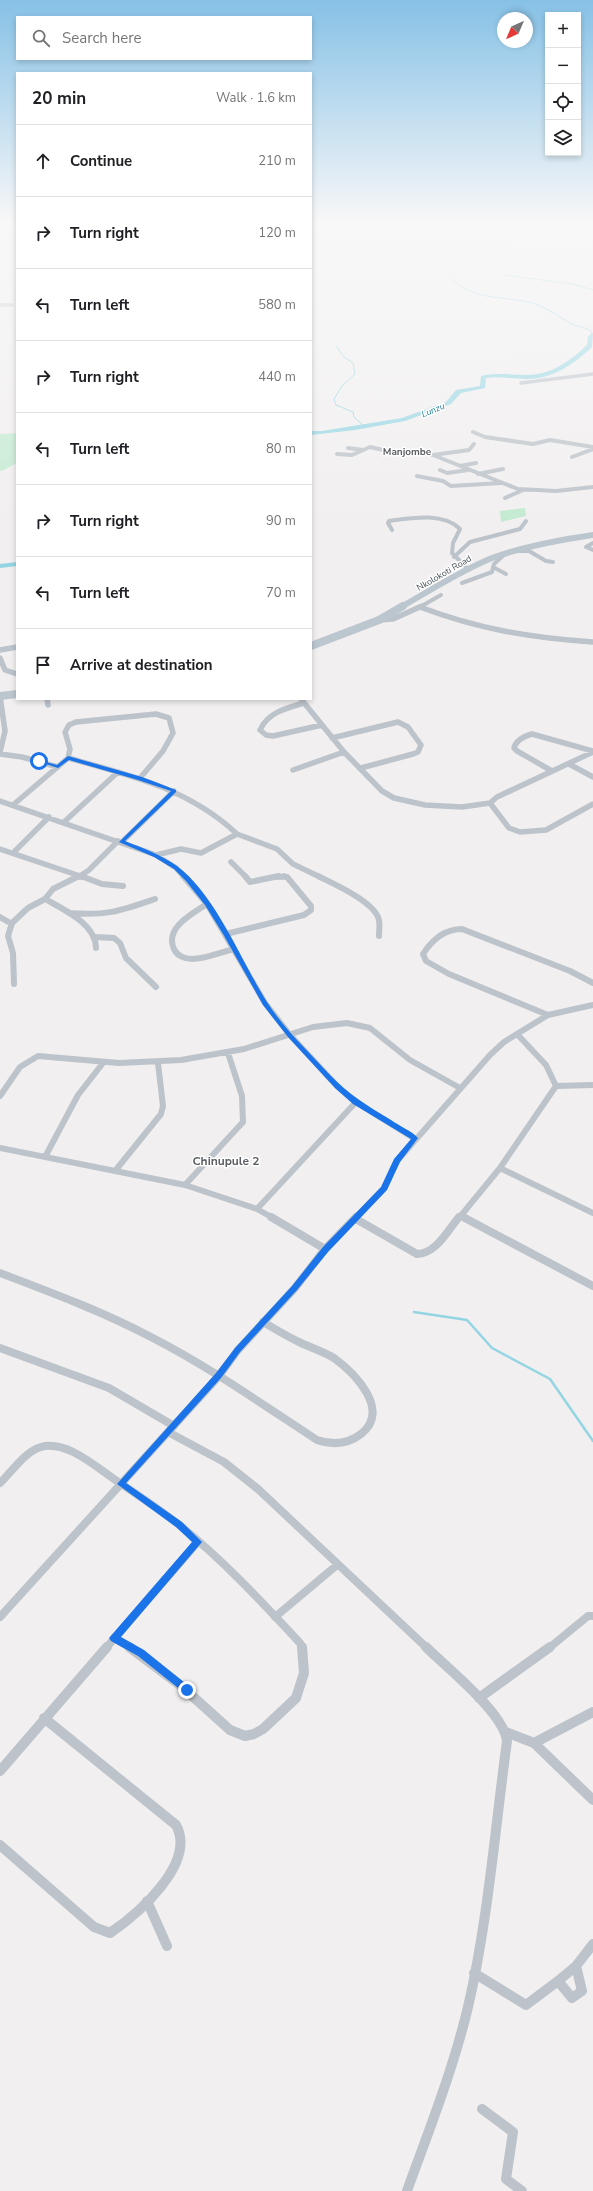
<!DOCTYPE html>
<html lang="en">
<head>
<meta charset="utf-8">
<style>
  body { margin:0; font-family:"Nunito Sans",sans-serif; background:#f6f6f6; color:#202124 }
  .controls { position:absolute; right:12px; top:12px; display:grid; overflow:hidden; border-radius:0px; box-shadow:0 2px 6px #0003 }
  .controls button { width:36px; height:36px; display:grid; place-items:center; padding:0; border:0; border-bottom:1px solid #e0e0e0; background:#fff; color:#202124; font:20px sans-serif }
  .compass { position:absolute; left:497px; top:12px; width:36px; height:36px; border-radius:50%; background:#fff; box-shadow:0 2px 6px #0003; rotate:224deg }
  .stop { position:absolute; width:12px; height:12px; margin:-9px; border:3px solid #1a73e8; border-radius:50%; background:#fff }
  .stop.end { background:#1a73e8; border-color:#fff; box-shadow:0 1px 4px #0008 }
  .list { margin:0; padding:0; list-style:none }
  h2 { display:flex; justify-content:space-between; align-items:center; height:52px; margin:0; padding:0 16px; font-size:17px }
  h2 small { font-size:13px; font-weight:400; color:#757577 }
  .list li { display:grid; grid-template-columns:26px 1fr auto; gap:12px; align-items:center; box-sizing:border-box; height:72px; padding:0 16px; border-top:1px solid #e0e0e0 }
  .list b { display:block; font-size:15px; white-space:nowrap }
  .list em { font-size:13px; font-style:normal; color:#757577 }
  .icon { flex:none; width:22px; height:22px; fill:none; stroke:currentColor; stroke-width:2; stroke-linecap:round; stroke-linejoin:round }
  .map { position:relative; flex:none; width:593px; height:2191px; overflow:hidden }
  .search { position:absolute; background:#fff; box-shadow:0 2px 6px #0003; left:16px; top:16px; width:296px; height:44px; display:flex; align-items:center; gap:10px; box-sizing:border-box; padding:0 14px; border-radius:0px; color:#757577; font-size:15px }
  .panel { position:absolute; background:#fff; box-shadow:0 2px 6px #0003; left:16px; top:72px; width:296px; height:628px; border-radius:0px }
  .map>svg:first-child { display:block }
  .green { fill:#c2ead0 }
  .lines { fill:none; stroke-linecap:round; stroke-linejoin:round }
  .stream-far1 { stroke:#93d5e3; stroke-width:1 }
  .stream { stroke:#93d5e3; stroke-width:2.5 }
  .river { fill:#93d5e3; fill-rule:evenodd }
  .trunk-casing { stroke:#778ea4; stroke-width:2 }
  .minor-far5 { stroke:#bcc3ca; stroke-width:3.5 }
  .minor-far4 { stroke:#bcc3ca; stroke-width:4 }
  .minor-far3 { stroke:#bcc3ca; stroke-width:5.5 }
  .minor-far2 { stroke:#bcc3ca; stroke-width:6 }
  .minor-far1 { stroke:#bcc3ca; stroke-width:8 }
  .minor { stroke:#bcc3ca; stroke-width:10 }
  .secondary-far1 { stroke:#bcc6cf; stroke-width:6 }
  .secondary { stroke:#bcc6cf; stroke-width:8 }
  .trunk { fill:#9eb1c2; fill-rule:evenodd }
  .route { fill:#1a73e8 }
  .labels { text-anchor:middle; stroke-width:3; stroke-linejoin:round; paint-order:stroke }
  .far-water-label { font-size:9px; font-style:italic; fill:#1a7e95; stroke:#fff }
  .far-street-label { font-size:9px; fill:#49535a; stroke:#fff }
  .far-quarter-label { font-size:10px; font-weight:bold; fill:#5c5f63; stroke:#fff }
  .quarter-label { font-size:12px; font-weight:bold; fill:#5c5f63; stroke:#fff }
</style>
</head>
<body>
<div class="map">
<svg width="593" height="2191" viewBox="0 0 593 2191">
  <rect width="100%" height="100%" fill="#f1efef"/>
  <path class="green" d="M 17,433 L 17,463 L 2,471 L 0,470 L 0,434 Z
    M 525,508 L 526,516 L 501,522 L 500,511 Z"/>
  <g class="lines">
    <path class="stream-far1" d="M 505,275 L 572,284 L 593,290
      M 452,279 C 472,300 501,296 528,302 C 544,305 557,316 572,324 C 579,327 586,327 592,332 L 591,336
      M 336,346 L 344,357 L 353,363 L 355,374 L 342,386 L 334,399 L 336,405 L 353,412 L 354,417 L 364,426"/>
    <path class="stream" d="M 414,1312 L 467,1320 L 492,1348 L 550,1379 L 593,1441"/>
    <path class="river" d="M 593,333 L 592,347 C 574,364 553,379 527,379 C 513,379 500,376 486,378 L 485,388 L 461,393 L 451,404 L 405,421 L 355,430 L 311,435 L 311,431 L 322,431 L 402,418 L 446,402 L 456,390 L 480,386 L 481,376 C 496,372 511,375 527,375 C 551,375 570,361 587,345 L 588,336 Z
      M 17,562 L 17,566 L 0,568 L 0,564 Z"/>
    <g class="trunk-casing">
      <path id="trunk" d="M 1,223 L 16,223 L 0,226 Z"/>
    </g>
    <path class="minor-far5" d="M 0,305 L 12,305
      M 521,383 L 593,374"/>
    <path class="minor-far4" d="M 473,432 L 485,437 L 533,444 L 550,440 L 593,447
      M 348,448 L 363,450
      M 337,454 L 352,455 L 370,447 L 392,452 L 417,451 L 433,455 L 518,489 L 556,491 L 593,487
      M 433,455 L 469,450 L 474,444
      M 572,457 L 593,449
      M 460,466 L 476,463
      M 440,470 L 447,473 L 468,470
      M 478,474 L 503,469
      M 417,476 L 443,481 L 451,486 L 501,483
      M 505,498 L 523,490
      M 392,530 L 388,523 L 389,521 C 411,518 443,512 460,529 L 453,543 L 452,553 L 468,569
      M 593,543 L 586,547 L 593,550
      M 516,551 L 529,551 L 546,561 L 553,562
      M 454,557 L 470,542 L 520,529 L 526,521
      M 493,567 L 506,574
      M 462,583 L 492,572 L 494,564 L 506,553
      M 420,607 L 441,595"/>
    <path class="minor-far3" d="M 420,607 C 478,629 531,638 593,642
      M 379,620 L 393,619 L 422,606
      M 0,650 L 17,647
      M 0,658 L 5,670 L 17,674
      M 0,696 L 5,731 L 0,752
      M 47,699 L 48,705
      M 301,699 L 344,752 L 382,791 L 394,798 L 425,805 L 462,807 L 490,803 L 497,797 L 593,752
      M 304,703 C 287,708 268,712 260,730 L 266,735 L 273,736 L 322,725
      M 332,738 L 398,722 L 408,727 L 421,745 L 418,752 L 413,754 L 361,768
      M 0,754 L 22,757 L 58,767
      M 68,758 C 130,775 189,789 237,834 L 201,853 L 181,849 L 156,855
      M 569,764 L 593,777
      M 293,770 L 344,752
      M 552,771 L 517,751 L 514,748 C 516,740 525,736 532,734 L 593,751
      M 0,801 L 156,855 L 176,868 L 184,877
      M 490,803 L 509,828 L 520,832 L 546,830 L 593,804
      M 13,805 L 68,758 L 70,749 L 65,732 L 69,725 L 76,722 L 156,714 L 169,718 L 173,733 L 163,751 L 140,778
      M 64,822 L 118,772
      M 237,834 L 277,849 L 293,864 L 320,877
      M 122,842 L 174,791
      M 0,849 L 80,876 L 89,870 L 118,841
      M 13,853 L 49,817
      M 231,862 L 246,877
      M 77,877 L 84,877
      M 274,877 L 287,877"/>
    <path class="minor-far2" d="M 81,876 L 102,884 L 123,886
      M 183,876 L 207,904 L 265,1003 L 290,1035 L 338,1087 L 356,1102 L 415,1139
      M 245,876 L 250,882 L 279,876
      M 318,876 C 334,884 375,902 379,920 C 380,925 379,931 379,936
      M 45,899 C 63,909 96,924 96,948
      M 207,904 C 193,913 164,928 174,949 C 177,956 185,959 192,959 C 206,959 221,952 234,949
      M 69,913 C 107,916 120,911 155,899
      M 0,917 L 12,924
      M 226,934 L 304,915 L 311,910 L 311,906 L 287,877 L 284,876
      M 95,937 L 114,938 L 120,943 L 126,958 L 156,987
      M 14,984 L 13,953 L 8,936 L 12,923 L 28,908 L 45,899 L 53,889 L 79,876
      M 548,1015 L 449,974 L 426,961 L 423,954 C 432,940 444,929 462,929 L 570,971 L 593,983
      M 556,1086 L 593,1085
      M 0,1096 L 20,1067 L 38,1056 L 119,1063 L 181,1060 L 244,1049 L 313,1027 L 347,1023 L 370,1028 L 410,1060 L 460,1088
      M 0,1148 L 185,1185 L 257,1209 L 273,1218
      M 45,1157 L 78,1095 L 103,1063
      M 500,1168 L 593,1213
      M 115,1171 L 161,1114 L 163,1106 L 158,1063
      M 185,1185 L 243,1122 L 242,1096 L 228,1053
      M 257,1209 L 356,1102
      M 461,1216 L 465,1218
      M 355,1218 L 384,1188 L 397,1161 L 490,1055 L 504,1042 L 548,1015 L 593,1005
      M 459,1218 L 500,1168 L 556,1086 L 546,1065 L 517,1034"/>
    <path class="minor-far1" d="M 271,1217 L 325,1249
      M 463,1217 L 593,1286
      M 356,1219 L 417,1254 C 436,1254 448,1230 459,1217
      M 0,1273 C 50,1292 101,1311 149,1336 C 208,1366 262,1404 317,1440 C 332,1445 348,1444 361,1434 C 391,1411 356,1374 334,1358 C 324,1352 312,1348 301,1343 C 288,1337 275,1329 263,1322
      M 0,1348 L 109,1388 L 174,1426
      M 168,1432 L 224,1462 L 258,1489 L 427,1648
      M 0,1483 C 12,1472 24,1452 41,1447 C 66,1440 95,1466 114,1479 C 136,1494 158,1508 178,1524 C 223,1560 261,1601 300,1643 L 302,1648
      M 0,1617 L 219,1376 L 238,1350 L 295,1288 L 325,1249 L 356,1217
      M 275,1617 L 337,1565
      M 114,1638 L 131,1648
      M 106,1648 L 198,1542
      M 549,1648 L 588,1616 L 593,1616"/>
    <path class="minor" d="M 129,1647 L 180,1685 L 230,1730 L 245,1736 L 254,1734 L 263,1729 L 296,1698 L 304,1673 L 302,1647
      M 479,1698 L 550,1647
      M 506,1732 L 534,1743 L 593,1800
      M 534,1743 L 593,1712
      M 0,1771 L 107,1647
      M 0,1845 L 94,1927 L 110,1933 C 138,1914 197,1863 176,1825 L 44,1718
      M 147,1901 L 167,1946
      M 576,1966 L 582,1991 L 572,1998 L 558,1981 Z
      M 576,1966 L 593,1944
      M 474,1973 L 526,2005 L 558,1981
      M 482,2109 L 513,2132 L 506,2179 L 522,2191
      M 407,2191 C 429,2130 453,2070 468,2007 C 488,1921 495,1829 507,1741 C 504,1713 447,1668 426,1647"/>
    <path class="secondary-far1" d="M 401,607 C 431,590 460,571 492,558 C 525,546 559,540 593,535"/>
    <path class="secondary" d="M 311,646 L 379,620 L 403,606
      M 0,696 L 17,694"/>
    <use href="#trunk" class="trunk"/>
  </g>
  <linearGradient id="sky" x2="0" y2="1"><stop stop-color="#86c1e6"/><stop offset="0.42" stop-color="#f9f8f8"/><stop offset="1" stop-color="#f9f8f8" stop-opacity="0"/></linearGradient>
  <rect width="593" height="530" fill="url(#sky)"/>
  <path class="route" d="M 68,756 L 142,777 L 176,790 L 176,792 L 125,841 C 143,848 161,855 177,866 C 216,895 241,961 267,1002 C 284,1029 309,1052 330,1075 C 348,1094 369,1107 391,1120 C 399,1126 412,1131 418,1138 L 400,1162 L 387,1190 L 328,1252 L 297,1290 L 240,1352 L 221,1378 L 126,1483 L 182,1522 L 202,1542 L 121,1637 L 144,1650 L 190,1687 L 191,1690 L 187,1695 L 138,1656 L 111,1641 L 109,1638 L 192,1542 L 176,1527 L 117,1484 L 216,1373 L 235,1348 L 292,1286 L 323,1247 L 381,1187 L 394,1159 L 411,1139 L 353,1104 L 335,1088 L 288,1037 L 263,1005 L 223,934 L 205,905 L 186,881 L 174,869 L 154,857 L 119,842 L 171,791 L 138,780 L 69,760 L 58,768 L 37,761 L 39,760 L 57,765 Z"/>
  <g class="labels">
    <g class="far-water-label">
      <text transform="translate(433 410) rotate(-23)" y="3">Lunzu</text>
    </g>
    <g class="far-street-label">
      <text transform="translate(444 573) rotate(-30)" y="3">Nkolokoti Road</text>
    </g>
    <g class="far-quarter-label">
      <text x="407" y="455">Manjombe</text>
    </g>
    <g class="quarter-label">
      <text x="226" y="1165">Chinupule 2</text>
    </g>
  </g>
</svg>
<div class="controls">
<button>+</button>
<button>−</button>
<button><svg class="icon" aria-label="locate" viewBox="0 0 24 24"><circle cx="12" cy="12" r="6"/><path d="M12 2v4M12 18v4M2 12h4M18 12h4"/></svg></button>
<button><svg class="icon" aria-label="layers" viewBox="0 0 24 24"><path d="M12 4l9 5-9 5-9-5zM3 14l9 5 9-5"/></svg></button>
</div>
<svg class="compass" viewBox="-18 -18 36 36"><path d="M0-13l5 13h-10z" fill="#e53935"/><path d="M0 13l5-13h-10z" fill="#757577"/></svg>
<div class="stop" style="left:39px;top:761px"></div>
<div class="stop end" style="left:187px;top:1690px"></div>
<div class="search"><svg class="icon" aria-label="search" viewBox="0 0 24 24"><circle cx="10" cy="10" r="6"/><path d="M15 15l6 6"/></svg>Search here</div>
<section class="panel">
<h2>20 min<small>Walk · 1.6 km</small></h2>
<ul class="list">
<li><svg class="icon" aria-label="ahead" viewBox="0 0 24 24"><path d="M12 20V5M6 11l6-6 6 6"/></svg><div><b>Continue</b></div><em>210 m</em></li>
<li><svg class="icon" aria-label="right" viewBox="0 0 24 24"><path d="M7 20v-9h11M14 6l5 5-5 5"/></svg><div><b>Turn right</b></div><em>120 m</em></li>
<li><svg class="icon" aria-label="left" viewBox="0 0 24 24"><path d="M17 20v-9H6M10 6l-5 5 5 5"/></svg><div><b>Turn left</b></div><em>580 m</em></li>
<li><svg class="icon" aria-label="right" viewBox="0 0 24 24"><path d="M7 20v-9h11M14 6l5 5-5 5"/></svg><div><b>Turn right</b></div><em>440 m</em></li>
<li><svg class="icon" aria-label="left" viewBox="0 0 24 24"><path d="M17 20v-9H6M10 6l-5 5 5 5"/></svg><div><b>Turn left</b></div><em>80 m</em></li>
<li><svg class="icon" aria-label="right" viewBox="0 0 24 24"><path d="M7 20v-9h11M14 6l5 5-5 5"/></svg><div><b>Turn right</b></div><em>90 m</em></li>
<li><svg class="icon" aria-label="left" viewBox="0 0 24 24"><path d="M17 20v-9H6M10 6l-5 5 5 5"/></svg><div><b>Turn left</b></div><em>70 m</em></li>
<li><svg class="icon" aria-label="arrive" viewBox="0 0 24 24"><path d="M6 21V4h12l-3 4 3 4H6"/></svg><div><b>Arrive at destination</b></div></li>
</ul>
</section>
</div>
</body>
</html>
